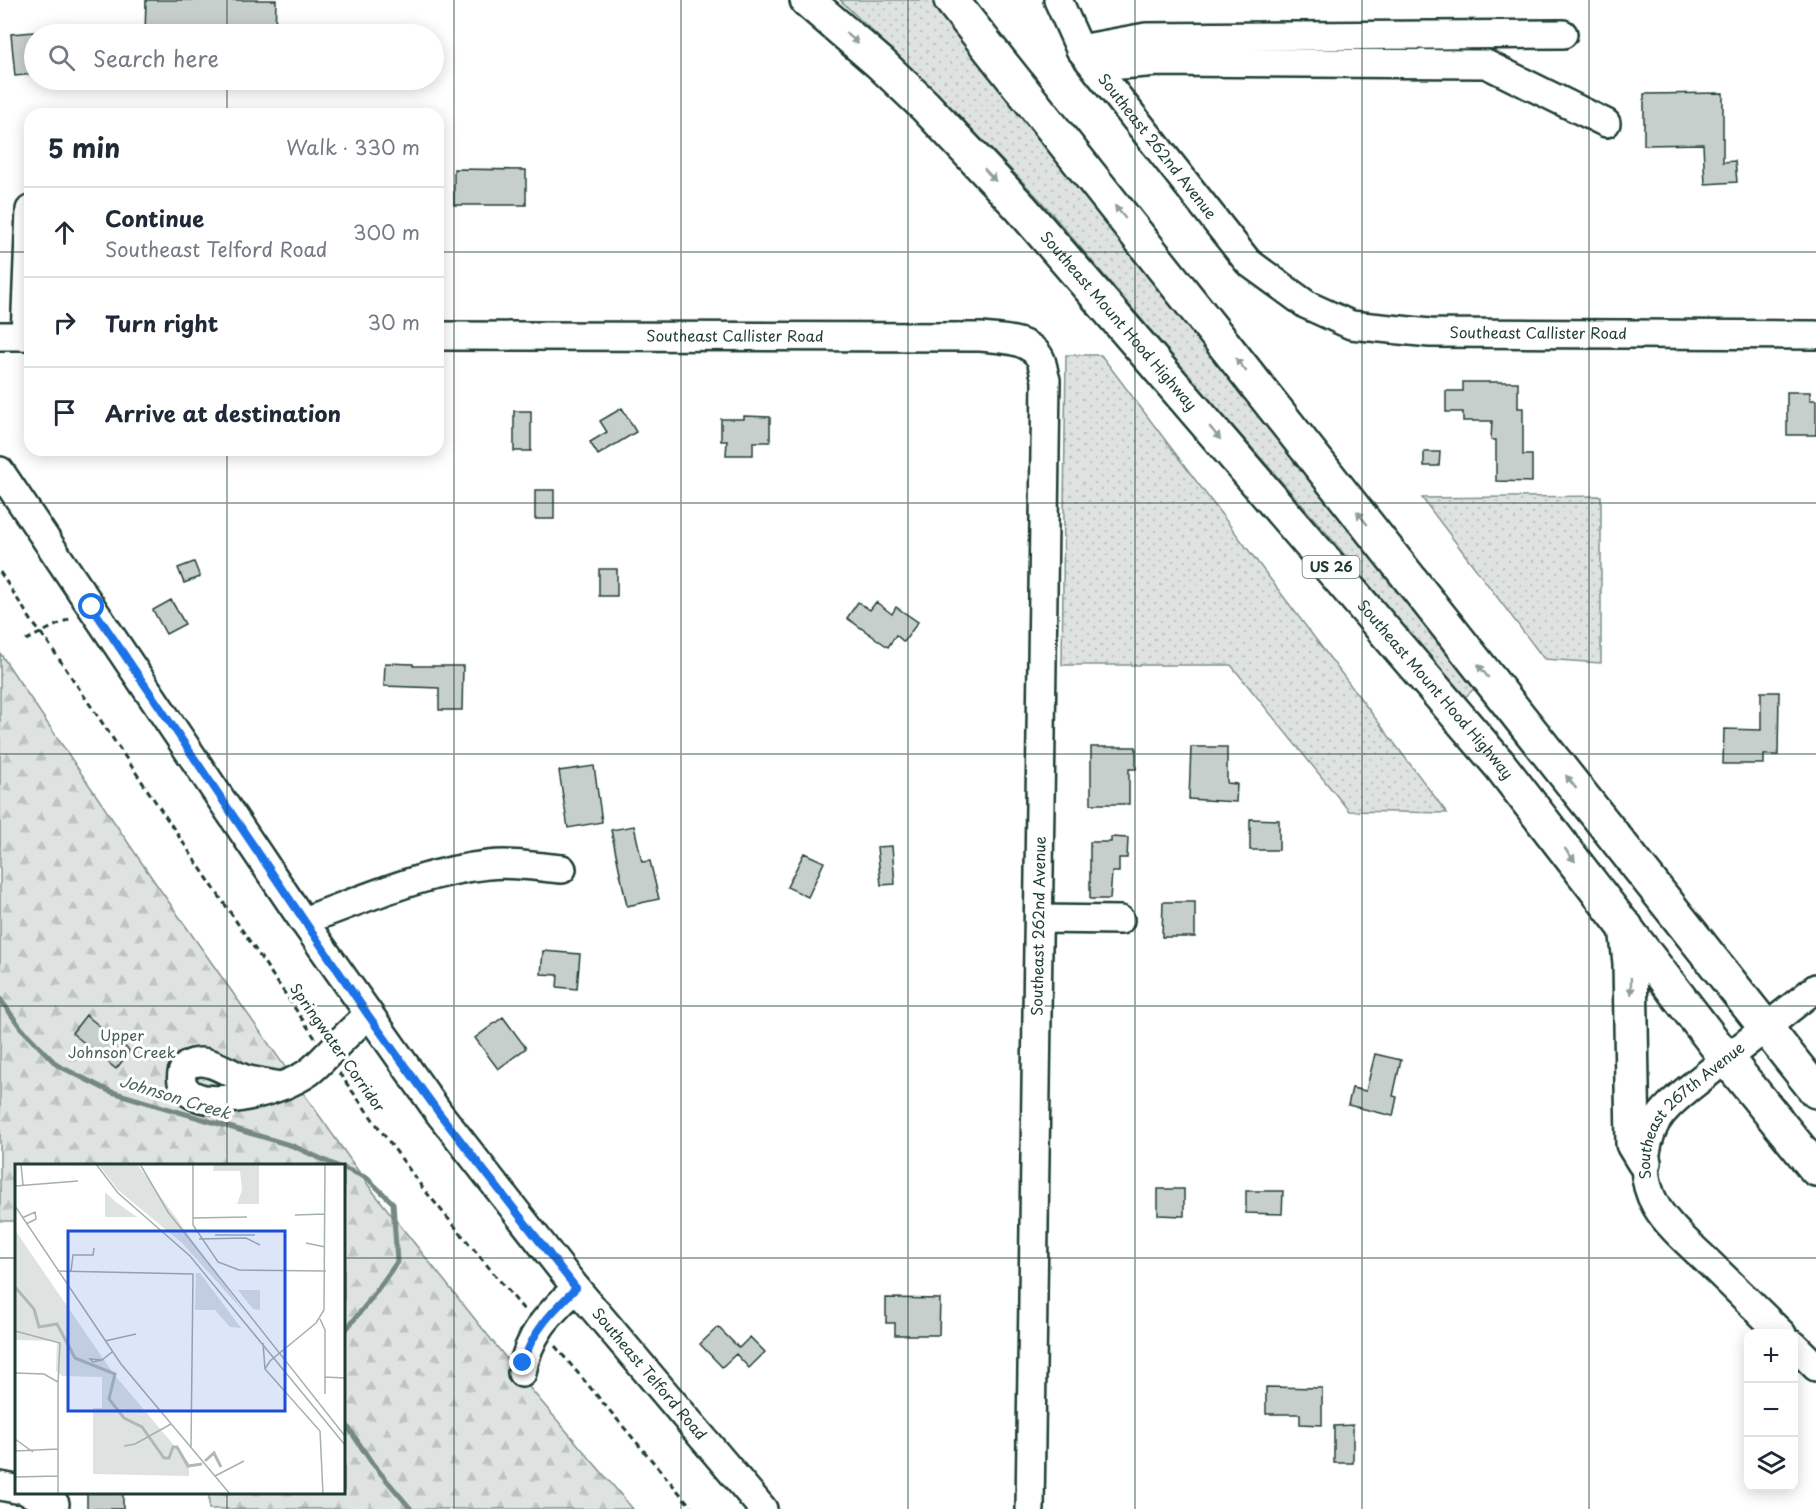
<!DOCTYPE html>
<html lang="en">
<head>
<meta charset="utf-8">
<style>
  body { margin:0; font-family:"Playpen Sans",sans-serif; background:#f2f2f3; color:#1f2937 }
  .controls { position:absolute; right:18px; bottom:18px; display:grid; overflow:hidden; border-radius:12px; box-shadow:0 3px 15px #0003 }
  .controls button { width:54px; height:54px; display:grid; place-items:center; padding:0; border:0; border-bottom:2px solid #e0e1e3; background:#fff; color:#1f2937; font:30px sans-serif }
  .stop { position:absolute; width:18px; height:18px; margin:-14px; border:4px solid #1a73e8; border-radius:50%; background:#fff }
  .stop.end { background:#1a73e8; border-color:#fff; box-shadow:0 2px 6px #0008 }
  .list { margin:0; padding:0; list-style:none }
  h2 { display:flex; justify-content:space-between; align-items:center; height:78px; margin:0; padding:0 24px; font-size:26px }
  h2 small { font-size:20px; font-weight:400; color:#747a83 }
  .list li { display:grid; grid-template-columns:39px 1fr auto; gap:18px; align-items:center; box-sizing:border-box; height:90px; padding:0 24px; border-top:2px solid #e0e1e3 }
  .list b { display:block; font-size:22px; white-space:nowrap }
  .list p { margin:0; font-size:20px; white-space:nowrap; color:#747a83 }
  .list em { font-size:20px; font-style:normal; color:#747a83 }
  .icon { flex:none; width:33px; height:33px; fill:none; stroke:currentColor; stroke-width:2; stroke-linecap:round; stroke-linejoin:round }
  .map { position:relative; flex:none; width:1816px; height:1509px; overflow:hidden }
  .search { position:absolute; background:#fff; box-shadow:0 3px 15px #0003; left:24px; top:24px; width:420px; height:66px; display:flex; align-items:center; gap:15px; box-sizing:border-box; padding:0 21px; border-radius:33px; color:#747a83; font-size:22px }
  .panel { position:absolute; background:#fff; box-shadow:0 3px 15px #0003; left:24px; top:108px; width:420px; height:348px; border-radius:18px }
  .map>svg:first-child { display:block }
  .grass { fill:url(#grass-dots); stroke:#7e908b; stroke-width:1.5 }
  .forest { fill:url(#forest-firs); stroke:#7e908b; stroke-width:1.5 }
  .lines { fill:none; stroke-linecap:round; stroke-linejoin:round }
  .stream { stroke:#758883; stroke-width:5 }
  .building { fill:#c7cfcc; stroke:#1f3d34; stroke-width:1.5 }
  .minor-casing { stroke:#1f3d34; stroke-width:32 }
  .highway-casing { stroke:#1f3d34; stroke-width:38 }
  .path { stroke:#1f3d34; stroke-width:3; stroke-dasharray:6 4.5; stroke-linecap:butt }
  .minor { stroke:#fff; stroke-width:27 }
  .highway { stroke:#fff; stroke-width:33 }
  .oneway { fill:#8f9e9a }
  .route { stroke:#1a73e8; stroke-width:8 }
  .grid { fill:none; stroke:#1f3d34; stroke-width:1.5; stroke-opacity:0.55 }
  .labels { text-anchor:middle; stroke-width:6; stroke-linejoin:round; paint-order:stroke }
  .shield { fill:#fff; stroke:#627771; stroke-width:1.5 }
  .shield-label { font-size:14px; font-weight:bold; fill:#1f3d34 }
  .street-label { font-size:15px; fill:#1f3d34; stroke:#fff }
  .park-label { font-size:15px; fill:#455e57; stroke:#fff }
  .water-label { font-size:16px; font-style:italic; fill:#4a625b; stroke:#fff }
  .inset-river { fill:none; stroke:#afbab7; stroke-width:3 }
  .inset-road { fill:none; stroke:#a5b1ae; stroke-width:1.5 }
  .view { fill:#1d4ed8; fill-opacity:0.15; stroke:#1d4ed8; stroke-width:3 }
  .inset-edge { fill:none; stroke:#1f3d34; stroke-width:3 }
</style>
</head>
<body>
<div class="map">
<svg width="1816" height="1509" viewBox="0 0 1816 1509">
  <defs>
    <pattern id="grass-dots" width="8" height="8" patternUnits="userSpaceOnUse" patternTransform="scale(1.5)"><rect width="8" height="8" fill="#dee3e2"/><path d="M2 2h.1M6 6h.1" fill="none" stroke="#bec4c2" stroke-width="1.8" stroke-linecap="round"/></pattern>
    <pattern id="forest-firs" width="22" height="20" patternUnits="userSpaceOnUse" patternTransform="scale(1.5)"><rect width="22" height="20" fill="#dee3e2"/><path d="M5 1l3.5 6h-7zM16 11l3.5 6h-7z" fill="#bec4c2"/></pattern>
  </defs>
  <rect width="100%" height="100%" fill="#fff"/>
  <filter id="ink" filterUnits="userSpaceOnUse"><feTurbulence type="fractalNoise" baseFrequency=".0167" numOctaves="2"/><feDisplacementMap in="SourceGraphic" scale="12" xChannelSelector="R" yChannelSelector="G"/><feConvolveMatrix kernelMatrix="1 2 1 2 8 2 1 2 1" color-interpolation-filters="sRGB"/></filter>
  <g filter="url(#ink)">
    <path class="grass" d="M 840,0 L 934,0 L 1475,688 L 1463,699 L 1330,537 L 1210,400 L 1041,201 L 947,103 Z
      M 1066,355 L 1101,355 L 1447,813 L 1349,811 L 1231,665 L 1062,665 Z
      M 1601,496 L 1601,663 L 1544,659 L 1422,498 Z"/>
    <path class="forest" d="M 0,653 L 154,881 L 371,1189 L 534,1393 L 633,1509 L 209,1509 L 209,1493 L 344,1492 L 344,1166 L 16,1166 L 16,1221 L 0,1221 Z"/>
    <g class="lines">
      <path class="stream" d="M 0,999 L 21,1028 L 57,1065 L 109,1091 L 293,1146 L 337,1166
        M 344,1168 L 367,1178 L 393,1203 L 397,1262 L 370,1300 L 344,1332
        M 344,1421 L 372,1463 L 411,1509"/>
    </g>
    <path class="building" d="M 146,0 L 276,0 L 275,34 L 145,34 Z
      M 34,32 L 34,74 L 15,76 L 11,34 Z
      M 1723,93 L 1723,162 L 1735,161 L 1737,182 L 1705,184 L 1703,144 L 1644,145 L 1644,94 Z
      M 454,169 L 526,170 L 526,205 L 454,205 Z
      M 1463,382 L 1518,382 L 1518,408 L 1523,408 L 1523,455 L 1532,455 L 1532,482 L 1496,481 L 1496,440 L 1491,440 L 1492,421 L 1463,421 L 1463,412 L 1446,412 L 1446,391 L 1463,391 Z
      M 1787,392 L 1810,392 L 1810,400 L 1816,400 L 1816,435 L 1787,435 Z
      M 622,408 L 636,432 L 598,455 L 590,442 L 607,432 L 600,421 Z
      M 514,411 L 531,411 L 531,451 L 514,451 Z
      M 744,416 L 770,417 L 770,442 L 753,442 L 753,455 L 726,455 L 727,441 L 721,441 L 721,419 L 744,419 Z
      M 1424,452 L 1440,452 L 1439,466 L 1424,466 Z
      M 535,490 L 554,490 L 554,519 L 535,519 Z
      M 194,562 L 200,577 L 184,583 L 178,568 Z
      M 599,569 L 617,569 L 617,596 L 599,596 Z
      M 171,600 L 185,624 L 166,634 L 153,610 Z
      M 858,602 L 870,610 L 876,602 L 892,614 L 896,607 L 918,622 L 904,642 L 896,635 L 888,647 L 847,618 Z
      M 385,663 L 413,664 L 413,666 L 463,666 L 462,710 L 439,710 L 439,688 L 384,686 Z
      M 1761,692 L 1779,692 L 1778,755 L 1764,755 L 1764,764 L 1723,764 L 1724,729 L 1761,730 Z
      M 1091,747 L 1136,747 L 1136,769 L 1129,769 L 1129,804 L 1091,804 Z
      M 1191,747 L 1227,747 L 1227,783 L 1237,784 L 1236,802 L 1189,799 Z
      M 594,766 L 602,822 L 568,828 L 559,771 Z
      M 1250,819 L 1279,820 L 1279,850 L 1250,850 Z
      M 634,826 L 642,862 L 650,861 L 659,899 L 627,906 L 611,830 Z
      M 1111,837 L 1128,838 L 1127,858 L 1119,858 L 1119,872 L 1112,872 L 1110,899 L 1090,899 L 1090,842 L 1111,842 Z
      M 892,846 L 895,884 L 881,885 L 877,847 Z
      M 804,853 L 824,862 L 808,897 L 787,887 Z
      M 1163,902 L 1195,902 L 1195,937 L 1162,937 Z
      M 543,951 L 580,954 L 577,989 L 557,987 L 558,975 L 541,974 Z
      M 86,1015 L 130,1051 L 116,1069 L 72,1033 Z
      M 503,1017 L 526,1048 L 498,1069 L 475,1038 Z
      M 1375,1054 L 1401,1060 L 1393,1096 L 1397,1097 L 1393,1116 L 1348,1105 L 1352,1088 L 1366,1091 Z
      M 1158,1189 L 1184,1189 L 1184,1216 L 1158,1215 Z
      M 1246,1191 L 1283,1191 L 1282,1214 L 1246,1213 Z
      M 886,1298 L 940,1299 L 939,1335 L 895,1335 L 895,1323 L 886,1323 Z
      M 718,1327 L 739,1348 L 750,1337 L 765,1352 L 749,1368 L 736,1354 L 722,1367 L 700,1344 Z
      M 1266,1387 L 1322,1388 L 1322,1425 L 1300,1424 L 1300,1414 L 1266,1414 Z
      M 1353,1425 L 1353,1463 L 1334,1463 L 1334,1426 Z
      M 87,1492 L 123,1493 L 123,1509 L 87,1509 Z"/>
    <g class="lines">
      <g class="minor-casing">
        <g id="minor">
          <path id="s1" d="M 1058,0 L 1080,49 L 1248,262 L 1307,305 L 1351,325 L 1430,333 L 1816,335"/>
          <path d="M 1080,49 L 1146,37 L 1563,34"/>
          <path d="M 1095,67 L 1159,62 L 1486,64 L 1606,123"/>
          <path d="M 0,336 L 30,336"/>
          <path d="M 25,336 L 30,210"/>
          <path id="s2" d="M 438,336 L 980,337 C 1000,339 1031,338 1041,360 C 1043,366 1044,374 1046,380 L 1030,1509"/>
          <path id="s3" d="M 0,471 L 297,912 L 439,1113 L 576,1288 L 763,1509"/>
          <path d="M 1039,919 L 1120,920"/>
          <path d="M 303,921 C 362,900 426,871 488,865 C 512,862 538,867 562,869"/>
          <path d="M 281,1086 C 269,1084 257,1082 245,1079 C 229,1074 211,1058 193,1063 C 177,1067 179,1087 191,1094 C 216,1110 286,1089 309,1072 C 317,1066 325,1057 332,1050 C 343,1038 356,1026 368,1015"/>
          <path id="s4" d="M 1782,1334 C 1756,1309 1731,1284 1706,1260 C 1689,1244 1667,1225 1656,1206 C 1641,1180 1642,1149 1656,1122 C 1664,1109 1676,1099 1688,1089 L 1816,988"/>
          <path d="M 1794,1345 L 1816,1367"/>
          <path d="M 522,1373 C 528,1334 549,1314 576,1288"/>
          <path d="M 0,1486 L 16,1489"/>
          <path d="M 28,1492 L 55,1504"/>
        </g>
      </g>
      <g class="highway-casing">
        <g id="highway">
          <path id="s5" d="M 807,0 L 880,63 L 925,106 L 1021,208 L 1102,302 L 1499,764 L 1726,1058 L 1816,1169"/>
          <path d="M 951,0 L 1816,1091"/>
          <path d="M 1626,927 L 1630,963 L 1633,1144 L 1644,1162"/>
        </g>
      </g>
      <path class="path" d="M 0,572 L 33,623 L 47,641 L 315,1038
        M 26,640 L 73,617
        M 339,1073 L 422,1187 L 525,1311
        M 555,1346 L 693,1509"/>
      <use href="#minor" class="minor"/>
      <use href="#highway" class="highway"/>
    </g>
    <defs><path id="oneway-solid" d="M-6-.8H1V-3.2L6.5 0L1 3.2V.8H-6Z" transform="scale(1.5)"/></defs>
    <g class="oneway">
      <use href="#oneway-solid" transform="translate(852 38) rotate(41)"/>
      <use href="#oneway-solid" transform="translate(990 175) rotate(47)"/>
      <use href="#oneway-solid" transform="translate(1120 212) rotate(-129)"/>
      <use href="#oneway-solid" transform="translate(1241 365) rotate(-128)"/>
      <use href="#oneway-solid" transform="translate(1215 433) rotate(50)"/>
      <use href="#oneway-solid" transform="translate(1362 518) rotate(-128)"/>
      <use href="#oneway-solid" transform="translate(1483 671) rotate(-128)"/>
      <use href="#oneway-solid" transform="translate(1571 782) rotate(-128)"/>
      <use href="#oneway-solid" transform="translate(1570 855) rotate(52)"/>
      <use href="#oneway-solid" transform="translate(1631 986) rotate(89)"/>
    </g>
  </g>
  <g class="lines" filter="url(#ink)">
    <path class="route" d="M 92,607 L 368,1015 L 439,1113 L 576,1288 C 553,1311 532,1331 523,1363"/>
  </g>
  <path class="grid" d="M 227,0 L 227,34M 454,0 L 454,1509M 681,0 L 681,1509M 908,0 L 908,1509M 1135,0 L 1135,1509M 1362,0 L 1362,1509M 1589,0 L 1589,1509M 227,80 L 227,114M 0,252 L 30,252M 438,252 L 1816,252M 227,450 L 227,1166M 0,503 L 1816,503M 0,754 L 1816,754M 0,1006 L 1816,1006M 0,1258 L 16,1258M 344,1258 L 1816,1258M 227,1492 L 227,1509"/>
  <g class="labels">
    <rect class="shield" x="1302.5" y="556" width="57" height="22" rx="4.5"/>
    <g class="shield-label">
      <text x="1331" y="572">US 26</text>
    </g>
    <g class="street-label">
      <text dy="5" stroke="none"><textPath href="#s1" startOffset="178">Southeast 262nd Avenue</textPath></text>
      <text dy="5" stroke="none"><textPath href="#s5" startOffset="448">Southeast Mount Hood Highway</textPath></text>
      <text dy="5" stroke="none"><textPath href="#s1" startOffset="634">Southeast Callister Road</textPath></text>
      <text dy="5" stroke="none"><textPath href="#s2" startOffset="297">Southeast Callister Road</textPath></text>
      <text dy="5" stroke="none"><textPath href="#s5" startOffset="934">Southeast Mount Hood Highway</textPath></text>
      <text transform="translate(1039 926) rotate(-89)" y="5">Southeast 262nd Avenue</text>
      <text transform="translate(337 1048) rotate(55)" y="5">Springwater Corridor</text>
      <text dy="5" stroke="none"><textPath href="#s4" startOffset="296">Southeast 267th Avenue</textPath></text>
      <text dy="5" stroke="none"><textPath href="#s3" startOffset="1113">Southeast Telford Road</textPath></text>
    </g>
    <g class="park-label">
      <text x="122" y="1041">Upper<tspan x="122" dy="17">Johnson Creek</tspan></text>
    </g>
    <g class="water-label">
      <text transform="translate(175 1097) rotate(17)" y="6">Johnson Creek</text>
    </g>
  </g>
  <g transform="translate(15 1164)">
    <rect width="330" height="330" fill="#fff"/>
    <path d="M 83,0 L 122,0 L 230,149 L 167,79 L 103,26 ZM 181,109 L 185,109 L 226,164 L 215,163 L 200,146 L 180,146 ZM 223,126 L 245,126 L 245,146 L 238,145 Z" fill="#dee3e2"/>
    <path d="M 199,0 L 244,0 L 244,40 L 222,40 L 227,26 L 225,7 L 198,7 ZM 90,28 L 101,38 L 122,53 L 90,53 ZM 0,66 L 98,209 L 174,299 L 174,312 L 78,310 L 78,244 L 87,244 L 87,213 L 47,212 L 41,207 L 42,177 L 0,176 Z" fill="#dee3e2"/>
    <path class="inset-river" d="M 0,123 L 19,145 L 24,163 L 42,160 L 60,194 L 100,210 L 94,235 L 109,254 L 127,263 L 149,294 L 154,294 L 158,283 L 162,283 L 173,302 L 187,300M 190,297 L 199,289 L 206,303"/>
    <path class="inset-road" d="M 6,0 L 8,21M 81,0 L 103,29 L 175,92 L 330,281M 125,0 L 153,48 L 330,272M 178,0 L 178,61 L 203,98 L 224,106 L 311,107M 0,22 L 63,17M 0,42 L 106,200 L 215,330M 280,51 L 310,50M 7,54 L 20,48 L 21,55 L 11,60M 178,54 L 232,53M 200,71 L 240,71M 184,75 L 231,74 L 245,81M 291,79 L 310,83M 42,107 L 178,110 L 176,284M 56,107 L 58,91 L 78,91 L 79,84M 305,155 L 310,166 L 310,230M 0,167 L 45,179 L 43,219M 90,177 L 121,170M 248,179 L 250,205M 87,196 L 75,195 L 78,198 L 87,196 L 97,188M 0,209 L 29,210 L 43,218 L 43,330M 310,213 L 330,214M 0,275 L 18,288M 109,282 L 120,280 L 156,260M 0,287 L 43,285M 200,312 L 229,297M 0,313 L 43,312M 308,330 L 305,267 L 250,205 L 255,197 L 301,159 L 309,146 L 310,0"/>
    <path class="view" d="M 53,67 L 270,67 L 270,247 L 53,247 Z"/>
    <rect width="330" height="330" class="inset-edge"/>
  </g>
</svg>
<div class="controls">
<button>+</button>
<button>−</button>
<button><svg class="icon" aria-label="layers" viewBox="0 0 24 24"><path d="M12 4l9 5-9 5-9-5zM3 14l9 5 9-5"/></svg></button>
</div>
<div class="stop" style="left:92px;top:607px"></div>
<div class="stop end" style="left:523px;top:1363px"></div>
<div class="search"><svg class="icon" aria-label="search" viewBox="0 0 24 24"><circle cx="10" cy="10" r="6"/><path d="M15 15l6 6"/></svg>Search here</div>
<section class="panel">
<h2>5 min<small>Walk · 330 m</small></h2>
<ul class="list">
<li><svg class="icon" aria-label="ahead" viewBox="0 0 24 24"><path d="M12 20V5M6 11l6-6 6 6"/></svg><div><b>Continue</b><p>Southeast Telford Road</p></div><em>300 m</em></li>
<li><svg class="icon" aria-label="right" viewBox="0 0 24 24"><path d="M7 20v-9h11M14 6l5 5-5 5"/></svg><div><b>Turn right</b></div><em>30 m</em></li>
<li><svg class="icon" aria-label="arrive" viewBox="0 0 24 24"><path d="M6 21V4h12l-3 4 3 4H6"/></svg><div><b>Arrive at destination</b></div></li>
</ul>
</section>
</div>
</body>
</html>
